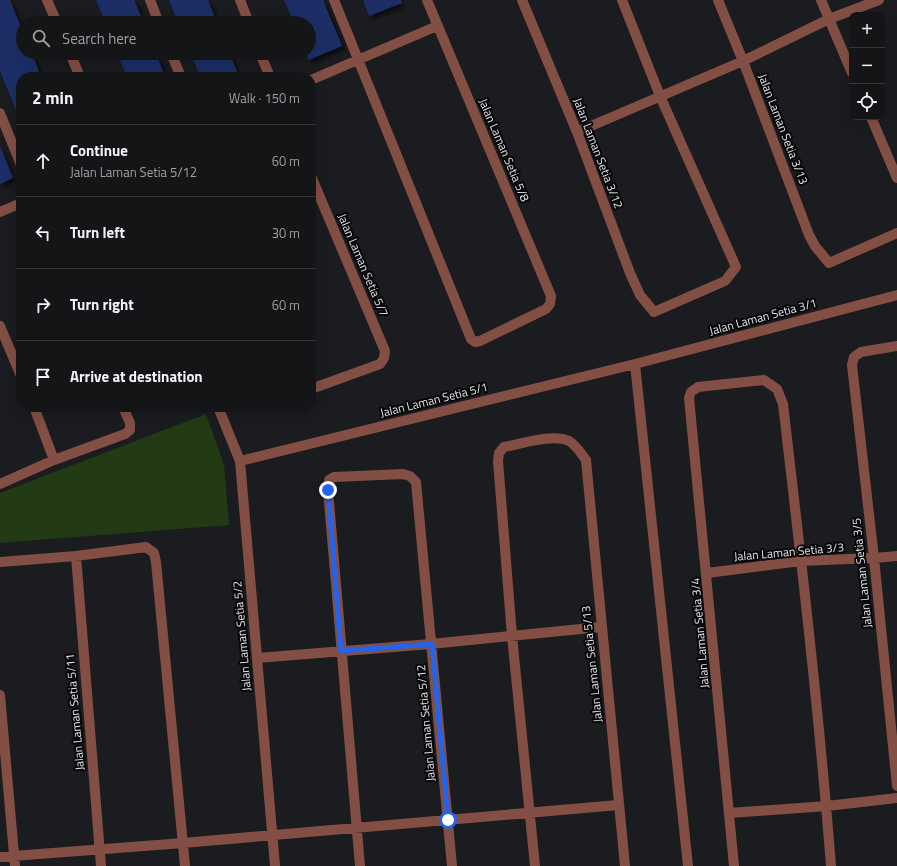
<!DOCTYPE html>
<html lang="en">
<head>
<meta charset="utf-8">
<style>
  body { margin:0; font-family:"Titillium Web",sans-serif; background:#212224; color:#f1f3f6 }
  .controls { position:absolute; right:12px; top:12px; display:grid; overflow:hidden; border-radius:8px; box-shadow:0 4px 16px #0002 }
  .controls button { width:36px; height:36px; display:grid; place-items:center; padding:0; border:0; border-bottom:1px solid #333436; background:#141517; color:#f1f3f6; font:20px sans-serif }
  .stop { position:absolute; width:12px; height:12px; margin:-9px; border:3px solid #2563eb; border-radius:50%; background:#fff }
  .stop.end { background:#2563eb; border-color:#fff; box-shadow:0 1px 4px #0008 }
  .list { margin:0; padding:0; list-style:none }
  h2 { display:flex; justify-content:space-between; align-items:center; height:52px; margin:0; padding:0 16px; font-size:17px }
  h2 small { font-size:13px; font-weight:400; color:#9d9fa1 }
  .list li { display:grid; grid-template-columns:26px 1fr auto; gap:12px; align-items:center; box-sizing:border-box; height:72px; padding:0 16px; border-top:1px solid #333436 }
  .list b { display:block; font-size:15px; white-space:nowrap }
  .list p { margin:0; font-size:13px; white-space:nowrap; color:#9d9fa1 }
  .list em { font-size:13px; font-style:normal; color:#9d9fa1 }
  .icon { flex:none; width:22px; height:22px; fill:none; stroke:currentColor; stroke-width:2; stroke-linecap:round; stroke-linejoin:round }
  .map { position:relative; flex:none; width:897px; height:866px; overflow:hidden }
  .search { position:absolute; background:#141517; box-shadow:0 4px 16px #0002; left:16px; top:16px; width:300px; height:44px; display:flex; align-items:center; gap:10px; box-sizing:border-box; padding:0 14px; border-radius:22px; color:#9d9fa1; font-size:15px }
  .panel { position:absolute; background:#141517; box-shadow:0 4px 16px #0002; left:16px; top:72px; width:300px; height:340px; border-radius:16px }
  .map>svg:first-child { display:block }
  .green { fill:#233b15 }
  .building { fill:#1b2e65; filter:url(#shadow) }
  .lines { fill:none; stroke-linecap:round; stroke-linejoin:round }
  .minor { stroke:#834f45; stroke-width:10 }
  .route { stroke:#2563eb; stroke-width:5 }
  .labels { text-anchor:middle; stroke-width:4; stroke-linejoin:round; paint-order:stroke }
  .street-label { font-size:12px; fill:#e4e5e8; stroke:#060608 }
</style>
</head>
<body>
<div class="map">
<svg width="897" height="866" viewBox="0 0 897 866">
  <defs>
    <filter id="shadow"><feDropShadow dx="3.5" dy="3.5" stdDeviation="2" flood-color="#0009"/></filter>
  </defs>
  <rect width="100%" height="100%" fill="#1a1c1f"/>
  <path class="green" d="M 206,414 L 224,465 L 229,525 L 0,543 L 0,493 Z"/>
  <path class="building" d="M 0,0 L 10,0 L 23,32 L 23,53 L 32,53 L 41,77 L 21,77 L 21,123 L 0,71 Z
    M 96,0 L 134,0 L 144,23 L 105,23 Z
    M 169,0 L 208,0 L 217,23 L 178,23 Z
    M 284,0 L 323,0 L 342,46 L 309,60 L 306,53 L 309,53 L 309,23 L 294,23 Z
    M 363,0 L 401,0 L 402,3 L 369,16 Z
    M 117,53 L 156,53 L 165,77 L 127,77 Z
    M 191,53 L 229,53 L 239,76 L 200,77 Z
    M 0,146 L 13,178 L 0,184 Z"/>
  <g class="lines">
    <path class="minor" d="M 47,0 L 57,23
      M 150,0 L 159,23
      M 240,0 L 249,23
      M 334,0 L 471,339 L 475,342 L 480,341 L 546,309 L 550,304 L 551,296 L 427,0
      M 522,0 L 577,132 L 630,273 L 640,295 L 654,312 L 725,281 L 736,267 L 660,96 L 622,0
      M 718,0 L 743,61 L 809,235 L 815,246 L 829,263 L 897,233
      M 821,0 L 852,73
      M 70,53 L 80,77
      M 171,53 L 181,77
      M 260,53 L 270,77
      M 311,80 L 437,26
      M 0,113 L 21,165
      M 871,117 L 897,178
      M 577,132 L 743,61 L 829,19 L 879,0
      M 311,176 L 385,351 L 384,358 L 380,364 L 311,389
      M 0,212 L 21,203
      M 0,326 L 21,376
      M 897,346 L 861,352 L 854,357 L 852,365 L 874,558 L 897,786
      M 635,364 L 688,866
      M 34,407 L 54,460
      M 218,407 L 240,461 L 275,866
      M 240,461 L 635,364 L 897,295
      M 0,484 L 54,460 L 125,434 L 130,430 L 130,423 L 123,407
      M 76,556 L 101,866
      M 0,562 L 76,556 L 146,547 L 154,553 L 156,562 L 185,866
      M 707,573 L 801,561 L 874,558 L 897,556
      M 257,658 L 431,644 L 601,627
      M 0,695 L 15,866
      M 729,813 L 827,806 L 897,798
      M 0,857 L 183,843 L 618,805
      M 360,866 L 328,490 L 329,480 L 334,477 L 403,474 L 410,476 L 416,482 L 452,866
      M 535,866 L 512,636 L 498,461 L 499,453 L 504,447 C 521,444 553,433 569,441 C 576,445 581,453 586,460 L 625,866
      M 734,866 L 689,398 L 691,392 L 698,387 L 764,380 L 777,389 L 783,404 C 801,558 819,712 831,866"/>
  </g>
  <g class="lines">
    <path class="route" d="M 328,490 L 341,651 L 432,644 L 448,820"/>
  </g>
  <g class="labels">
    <g class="street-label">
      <text transform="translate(783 129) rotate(69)" y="4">Jalan Laman Setia 3/13</text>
      <text transform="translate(504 150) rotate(67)" y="4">Jalan Laman Setia 5/8</text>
      <text transform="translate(598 153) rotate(69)" y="4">Jalan Laman Setia 3/12</text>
      <text transform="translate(363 265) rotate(67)" y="4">Jalan Laman Setia 5/7</text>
      <text transform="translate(763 317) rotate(-15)" y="4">Jalan Laman Setia 3/1</text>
      <text transform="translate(434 400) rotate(-14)" y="4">Jalan Laman Setia 5/1</text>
      <text transform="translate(789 552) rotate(-5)" y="4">Jalan Laman Setia 3/3</text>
      <text transform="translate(862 573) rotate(-96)" y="4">Jalan Laman Setia 3/5</text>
      <text transform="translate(700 633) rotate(-95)" y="4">Jalan Laman Setia 3/4</text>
      <text transform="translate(242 636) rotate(-95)" y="4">Jalan Laman Setia 5/2</text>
      <text transform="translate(592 664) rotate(-96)" y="4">Jalan Laman Setia 5/13</text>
      <text transform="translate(75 712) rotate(-95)" y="4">Jalan Laman Setia 5/11</text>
      <text transform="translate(426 723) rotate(-95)" y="4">Jalan Laman Setia 5/12</text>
    </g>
  </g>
</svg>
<div class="controls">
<button>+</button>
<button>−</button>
<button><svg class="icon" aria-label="locate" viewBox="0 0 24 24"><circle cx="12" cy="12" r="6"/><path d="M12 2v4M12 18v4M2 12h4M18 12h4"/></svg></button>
</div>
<div class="stop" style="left:448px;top:820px"></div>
<div class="stop end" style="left:328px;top:490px"></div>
<div class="search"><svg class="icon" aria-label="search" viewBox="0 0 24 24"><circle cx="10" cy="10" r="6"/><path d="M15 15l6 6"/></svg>Search here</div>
<section class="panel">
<h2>2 min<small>Walk · 150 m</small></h2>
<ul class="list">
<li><svg class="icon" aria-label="ahead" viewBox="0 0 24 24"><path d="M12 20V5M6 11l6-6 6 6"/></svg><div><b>Continue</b><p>Jalan Laman Setia 5/12</p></div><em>60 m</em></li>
<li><svg class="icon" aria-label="left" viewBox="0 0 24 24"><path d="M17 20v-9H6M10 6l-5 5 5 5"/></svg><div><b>Turn left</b></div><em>30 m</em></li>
<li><svg class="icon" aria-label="right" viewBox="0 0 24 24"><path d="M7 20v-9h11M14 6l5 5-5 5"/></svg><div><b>Turn right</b></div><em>60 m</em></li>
<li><svg class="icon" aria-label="arrive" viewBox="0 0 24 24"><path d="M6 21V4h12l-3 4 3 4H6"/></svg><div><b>Arrive at destination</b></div></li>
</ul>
</section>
</div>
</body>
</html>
